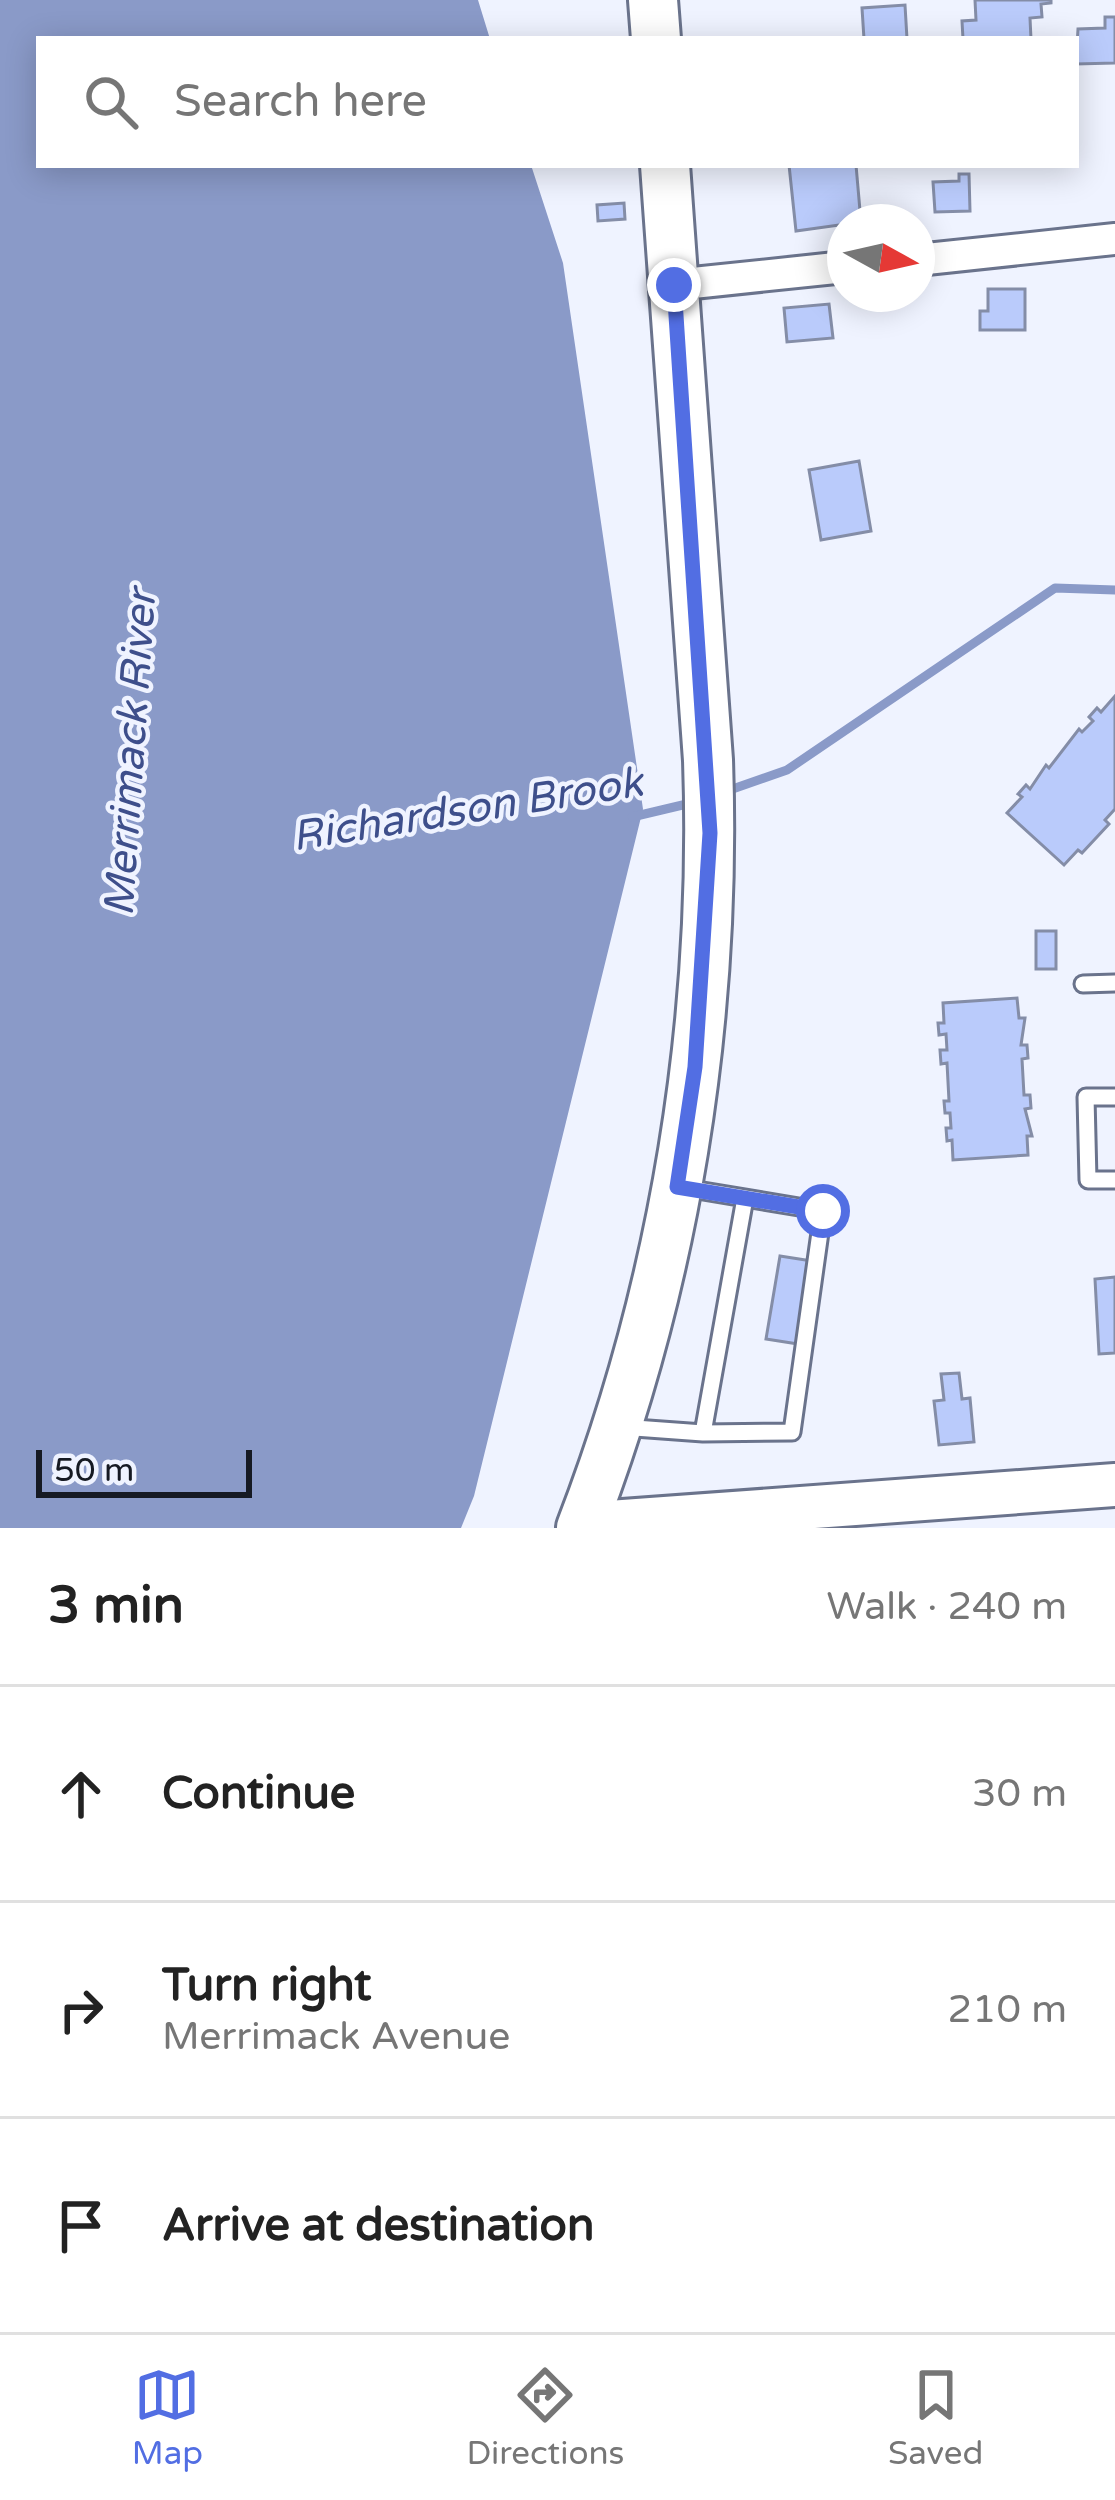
<!DOCTYPE html>
<html lang="en">
<head>
<meta charset="utf-8">
<style>
  body { margin:0; font-family:"Varela Round",sans-serif; background:#f6f6f6; color:#222 }
  .compass { position:absolute; left:827px; top:204px; width:108px; height:108px; border-radius:50%; background:#fff; box-shadow:0 6px 30px #0003; rotate:98deg }
  .scale { position:absolute; left:36px; bottom:30px; width:216px; box-sizing:border-box; padding-left:12px; border:6px solid #161a23; border-top:0; font-size:33px; line-height:42px; white-space:nowrap; color:#161a23; -webkit-text-stroke:9px #eff3ff; paint-order:stroke }
  .stop { position:absolute; width:36px; height:36px; margin:-27px; border:9px solid #526ee3; border-radius:50%; background:#fff }
  .stop.end { background:#526ee3; border-color:#fff; box-shadow:0 3px 12px #0008 }
  .list { margin:0; padding:0; list-style:none }
  h2 { display:flex; justify-content:space-between; align-items:center; height:156px; margin:0; padding:0 48px; font-size:51px }
  h2 small { font-size:39px; font-weight:400; color:#767676 }
  .list li { display:grid; grid-template-columns:78px 1fr auto; gap:36px; align-items:center; box-sizing:border-box; height:216px; padding:0 48px; border-top:3px solid #e0e0e0 }
  .list b { display:block; font-size:45px; white-space:nowrap }
  .list p { margin:0; font-size:39px; white-space:nowrap; color:#767676 }
  .list em { font-size:39px; font-style:normal; color:#767676 }
  .icon { flex:none; width:66px; height:66px; fill:none; stroke:currentColor; stroke-width:2; stroke-linecap:round; stroke-linejoin:round }
  .map { position:relative; flex:none; width:1115px; height:1528px; overflow:hidden }
  .search { position:absolute; background:#fff; box-shadow:0 6px 30px #0003; left:36px; right:36px; top:36px; height:132px; display:flex; align-items:center; gap:30px; box-sizing:border-box; padding:0 42px; border-radius:0px; color:#767676; font-size:45px }
  .sheet { height:804px; background:#fff }
  nav { display:flex; justify-content:space-around; align-items:center; box-sizing:border-box; height:168px; border-top:3px solid #e0e0e0; background:#fff; font-size:33px; color:#767676 }
  nav a { display:grid; justify-items:center; gap:6px }
  nav .on { color:#526ee3 }
  .map>svg:first-child { display:block }
  .water { fill:#8a9ac8 }
  .lines { fill:none; stroke-linecap:round; stroke-linejoin:round }
  .stream { stroke:#8a9ac8; stroke-width:9 }
  .building { fill:#bacbfb; stroke:#848da7; stroke-width:3 }
  .lane-casing { stroke:#6a738c; stroke-width:21 }
  .street-casing { stroke:#6a738c; stroke-width:36 }
  .secondary-casing { stroke:#6a738c; stroke-width:48 }
  .primary-casing { stroke:#6a738c; stroke-width:54 }
  .lane { stroke:#fff; stroke-width:15 }
  .street { stroke:#fff; stroke-width:30 }
  .secondary { stroke:#fff; stroke-width:42 }
  .primary { stroke:#fff; stroke-width:48 }
  .route { stroke:#526ee3; stroke-width:15 }
  .labels { text-anchor:middle; stroke-width:9; stroke-linejoin:round; paint-order:stroke }
  .water-label { font-size:42px; font-style:italic; fill:#3e4f8b; stroke:#eff3ff }
</style>
</head>
<body>
<div class="map">
<svg width="1115" height="1528" viewBox="0 0 1115 1528">
  <rect width="100%" height="100%" fill="#eff3ff"/>
  <path class="water" d="M 0,0 L 478,0 L 490,39 L 39,39 L 39,165 L 531,165 L 563,263 L 643,809 L 474,1496 L 461,1528 L 0,1528 Z"/>
  <g class="lines">
    <path class="stream" d="M 724,792 L 787,770 L 1055,588 L 1115,590
      M 632,817 L 691,803"/>
  </g>
  <path class="building" d="M 975,0 L 1051,0 L 1051,3 L 1041,4 L 1042,17 L 1030,18 L 1031,39 L 963,39 L 962,21 L 976,20 Z
    M 905,5 L 907,39 L 864,39 L 862,8 Z
    M 1105,17 L 1115,17 L 1115,63 L 1076,64 L 1078,29 L 1105,28 Z
    M 789,165 L 856,165 L 861,222 L 796,231 Z
    M 959,174 L 969,174 L 970,211 L 935,212 L 933,182 L 959,181 Z
    M 624,203 L 625,219 L 598,221 L 597,205 Z
    M 988,289 L 1025,289 L 1025,330 L 980,330 L 980,311 L 988,311 Z
    M 829,304 L 833,338 L 787,342 L 784,308 Z
    M 859,461 L 871,531 L 821,540 L 809,470 Z
    M 1115,696 L 1115,809 L 1105,820 L 1109,824 L 1082,853 L 1078,850 L 1064,865 L 1007,813 L 1022,797 L 1018,794 L 1026,785 L 1030,789 L 1046,765 L 1049,768 L 1079,729 L 1082,732 L 1093,721 L 1089,717 L 1097,708 L 1101,712 Z
    M 1036,931 L 1056,931 L 1056,969 L 1036,969 Z
    M 1017,998 L 1019,1018 L 1025,1018 L 1021,1045 L 1027,1045 L 1028,1058 L 1022,1059 L 1024,1095 L 1030,1095 L 1031,1108 L 1025,1109 L 1032,1136 L 1027,1136 L 1028,1155 L 953,1160 L 952,1140 L 947,1141 L 946,1128 L 951,1128 L 950,1113 L 945,1113 L 944,1101 L 949,1101 L 947,1063 L 941,1064 L 940,1050 L 947,1050 L 946,1034 L 939,1035 L 938,1023 L 944,1023 L 943,1003 Z
    M 780,1256 L 812,1261 L 798,1344 L 766,1339 Z
    M 1115,1277 L 1115,1353 L 1099,1354 L 1095,1279 Z
    M 959,1373 L 962,1399 L 970,1398 L 974,1442 L 939,1445 L 934,1401 L 944,1400 L 941,1374 Z"/>
  <g class="lines">
    <g class="lane-casing">
      <path id="lane" d="M 1083,984 L 1115,983
        M 1115,1097 L 1086,1097 L 1088,1180 L 1115,1180
        M 621,1427 L 703,1433 L 792,1432 L 823,1211 L 685,1188
        M 703,1433 L 745,1198"/>
    </g>
    <g class="street-casing">
      <path id="street" d="M 917,260 L 1115,239
        M 674,285 L 845,267"/>
    </g>
    <g class="secondary-casing">
      <path id="secondary" d="M 582,1524 L 1115,1485"/>
    </g>
    <g class="primary-casing">
      <path id="primary" d="M 653,0 L 656,39
        M 581,1528 C 675,1284 717,1022 708,760 L 665,165"/>
    </g>
    <use href="#lane" class="lane"/>
    <use href="#street" class="street"/>
    <use href="#secondary" class="secondary"/>
    <use href="#primary" class="primary"/>
  </g>
  <g class="lines">
    <path class="route" d="M 674,285 L 710,833 L 695,1067 L 677,1187 L 823,1211"/>
  </g>
  <g class="labels">
    <g class="water-label">
      <text transform="translate(129 753) rotate(-86)" y="15">Merrimack River</text>
      <text transform="translate(467 808) rotate(-9)" y="15">Richardson Brook</text>
    </g>
  </g>
</svg>
<svg class="compass" viewBox="-18 -18 36 36"><path d="M0-13l5 13h-10z" fill="#e53935"/><path d="M0 13l5-13h-10z" fill="#767676"/></svg>
<div class="scale">50 m</div>
<div class="stop" style="left:823px;top:1211px"></div>
<div class="stop end" style="left:674px;top:285px"></div>
<div class="search"><svg class="icon" aria-label="search" viewBox="0 0 24 24"><circle cx="10" cy="10" r="6"/><path d="M15 15l6 6"/></svg>Search here</div>
</div>
<section class="sheet">
<h2>3 min<small>Walk · 240 m</small></h2>
<ul class="list">
<li><svg class="icon" aria-label="ahead" viewBox="0 0 24 24"><path d="M12 20V5M6 11l6-6 6 6"/></svg><div><b>Continue</b></div><em>30 m</em></li>
<li><svg class="icon" aria-label="right" viewBox="0 0 24 24"><path d="M7 20v-9h11M14 6l5 5-5 5"/></svg><div><b>Turn right</b><p>Merrimack Avenue</p></div><em>210 m</em></li>
<li><svg class="icon" aria-label="arrive" viewBox="0 0 24 24"><path d="M6 21V4h12l-3 4 3 4H6"/></svg><div><b>Arrive at destination</b></div></li>
</ul>
</section>
<nav>
<a class="on"><svg class="icon" aria-label="map" viewBox="0 0 24 24"><path d="M3 6l6-2 6 2 6-2v14l-6 2-6-2-6 2zM9 4v14M15 6v14"/></svg>Map</a>
<a><svg class="icon" aria-label="directions" viewBox="0 0 24 24"><path d="M12 3l9 9-9 9-9-9zM9 14v-3h6M13 9l2 2-2 2"/></svg>Directions</a>
<a><svg class="icon" aria-label="saved" viewBox="0 0 24 24"><path d="M7 4h10v16l-5-4-5 4z"/></svg>Saved</a>
</nav>
</body>
</html>
